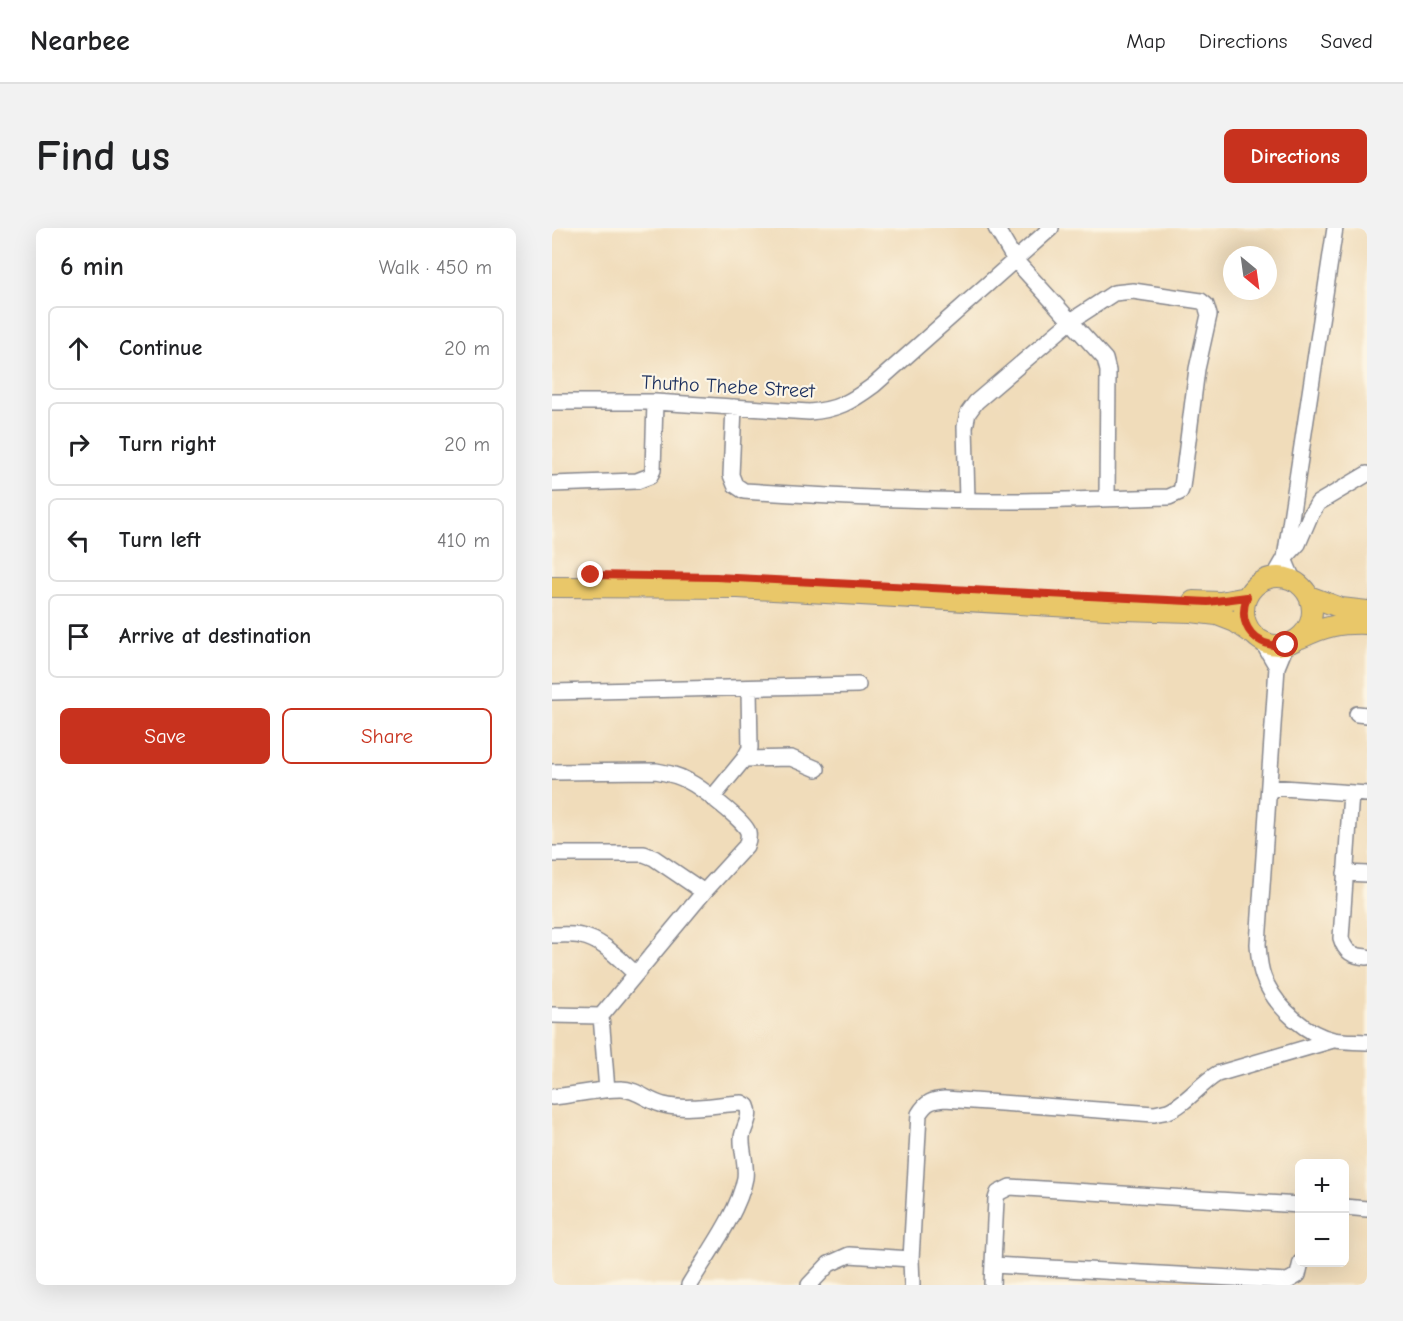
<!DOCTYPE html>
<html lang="en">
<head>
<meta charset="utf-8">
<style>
  body { margin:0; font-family:"Comic Neue",sans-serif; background:#f2f2f2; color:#202124 }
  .controls { position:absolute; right:18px; bottom:18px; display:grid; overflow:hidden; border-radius:9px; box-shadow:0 6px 24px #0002 }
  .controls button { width:54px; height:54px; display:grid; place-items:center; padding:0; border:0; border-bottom:2px solid #e0e0e0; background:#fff; color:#202124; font:30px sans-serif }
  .compass { position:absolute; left:671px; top:18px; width:54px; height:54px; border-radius:50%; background:#fff; box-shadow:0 6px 24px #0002; rotate:151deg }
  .stop { position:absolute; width:18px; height:18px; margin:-14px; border:4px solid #c8321e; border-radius:50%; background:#fff }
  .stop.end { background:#c8321e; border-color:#fff; box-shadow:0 2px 6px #0008 }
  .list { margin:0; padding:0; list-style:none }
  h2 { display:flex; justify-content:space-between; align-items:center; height:78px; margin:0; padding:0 24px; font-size:26px }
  h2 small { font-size:20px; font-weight:400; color:#757577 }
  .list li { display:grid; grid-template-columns:39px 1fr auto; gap:18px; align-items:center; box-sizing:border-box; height:84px; margin:0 12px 12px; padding:0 12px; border:2px solid #e0e0e0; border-radius:9px }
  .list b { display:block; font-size:22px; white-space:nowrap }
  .list em { font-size:20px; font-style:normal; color:#757577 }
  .actions { display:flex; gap:12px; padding:18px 24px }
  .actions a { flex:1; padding:14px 0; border:2px solid #c8321e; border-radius:9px; text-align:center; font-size:21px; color:#c8321e }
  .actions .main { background:#c8321e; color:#fff }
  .icon { flex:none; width:33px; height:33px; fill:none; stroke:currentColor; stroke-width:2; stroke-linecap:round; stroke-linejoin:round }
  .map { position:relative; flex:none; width:815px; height:1057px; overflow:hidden; border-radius:9px }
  header { display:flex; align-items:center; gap:36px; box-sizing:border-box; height:84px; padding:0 30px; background:#fff; border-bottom:2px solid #e0e0e0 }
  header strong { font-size:28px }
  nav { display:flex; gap:33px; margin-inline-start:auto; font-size:21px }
  .intro { display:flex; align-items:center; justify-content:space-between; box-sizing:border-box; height:144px; padding:0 36px }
  h1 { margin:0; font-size:42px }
  .button { padding:15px 27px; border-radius:9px; background:#c8321e; color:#fff; font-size:21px; font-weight:700 }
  main { display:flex; gap:36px; padding:0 36px }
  aside { flex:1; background:#fff; border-radius:9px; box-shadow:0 6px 24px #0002 }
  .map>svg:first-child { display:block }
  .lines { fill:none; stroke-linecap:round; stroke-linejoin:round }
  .minor-casing { stroke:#86868c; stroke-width:18 }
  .major-casing { stroke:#86868c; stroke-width:22 }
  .minor { stroke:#fff; stroke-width:15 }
  .major { stroke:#e9c769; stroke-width:20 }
  .route { stroke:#c8321e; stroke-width:8 }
  .labels { text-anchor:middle; stroke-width:4.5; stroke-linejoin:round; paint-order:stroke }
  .street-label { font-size:20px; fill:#1b2f5e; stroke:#fcf5e5 }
</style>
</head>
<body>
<header>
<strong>Nearbee</strong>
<nav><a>Map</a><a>Directions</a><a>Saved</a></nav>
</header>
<div class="intro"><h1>Find us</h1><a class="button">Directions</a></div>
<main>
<aside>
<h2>6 min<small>Walk · 450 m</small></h2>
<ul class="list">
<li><svg class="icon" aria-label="ahead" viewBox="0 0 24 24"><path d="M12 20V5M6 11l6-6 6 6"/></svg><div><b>Continue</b></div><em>20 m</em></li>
<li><svg class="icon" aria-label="right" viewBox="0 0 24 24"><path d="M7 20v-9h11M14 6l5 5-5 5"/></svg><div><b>Turn right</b></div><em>20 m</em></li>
<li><svg class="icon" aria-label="left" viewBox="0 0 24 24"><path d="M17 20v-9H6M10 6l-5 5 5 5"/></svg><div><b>Turn left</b></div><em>410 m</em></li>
<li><svg class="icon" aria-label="arrive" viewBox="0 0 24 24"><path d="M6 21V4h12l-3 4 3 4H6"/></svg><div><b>Arrive at destination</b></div></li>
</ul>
<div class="actions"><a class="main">Save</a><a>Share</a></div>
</aside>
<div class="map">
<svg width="815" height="1057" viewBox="0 0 815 1057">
  <rect width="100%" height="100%" fill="#fcf5e5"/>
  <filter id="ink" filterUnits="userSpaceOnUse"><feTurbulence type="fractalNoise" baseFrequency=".0167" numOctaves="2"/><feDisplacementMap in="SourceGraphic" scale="12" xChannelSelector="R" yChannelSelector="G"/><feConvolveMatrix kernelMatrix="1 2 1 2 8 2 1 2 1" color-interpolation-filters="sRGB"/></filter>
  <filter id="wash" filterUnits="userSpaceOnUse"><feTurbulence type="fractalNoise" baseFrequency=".008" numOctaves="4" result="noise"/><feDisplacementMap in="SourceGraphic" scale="24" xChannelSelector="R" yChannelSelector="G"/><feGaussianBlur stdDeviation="1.35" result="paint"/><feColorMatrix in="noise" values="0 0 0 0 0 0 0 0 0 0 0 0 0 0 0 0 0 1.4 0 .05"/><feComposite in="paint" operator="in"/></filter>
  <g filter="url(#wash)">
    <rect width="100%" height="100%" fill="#f0dcba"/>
  </g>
  <g filter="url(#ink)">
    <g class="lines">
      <g class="minor-casing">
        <path id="minor" d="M 444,0 L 463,32 L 553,131 L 556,143 L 555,270
          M 0,174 L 103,174 L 257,184 C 285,182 299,174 322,157 L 499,0
          M 182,179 L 179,247 L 183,257 L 192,263 C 282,269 372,273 462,273 C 514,273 566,270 617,269 L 628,264 L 630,259 L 645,141 L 657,87 L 654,77 L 649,73 L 581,63 L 562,65 L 519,93 L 424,174 L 416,185 L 413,199 L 415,272
          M 0,256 L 85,253 L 98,248 L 101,242 L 103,174
          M 734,329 L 746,316 L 758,288 L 766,275 L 815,246
          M 733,333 L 741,352
          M 722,349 L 733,330 L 783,0
          M 711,415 L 725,439
          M 734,417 L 725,439 L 706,716 C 707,730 708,745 715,757 C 727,781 755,807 782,812 C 793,814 804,813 815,814
          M 0,464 L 306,457
          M 805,486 L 815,487
          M 192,531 L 239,530 L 265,541
          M 0,544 L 104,543 C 115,545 126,547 136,553 C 148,559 193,593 196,604 C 197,609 196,613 194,618 L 152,664 L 49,788 L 55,862
          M 717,559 L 815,566
          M 799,565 L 789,710 C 793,724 800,728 815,729
          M 160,570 L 192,531 L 198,520 L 197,461
          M 0,626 L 92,626 L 102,630 L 152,664
          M 793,645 L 815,646
          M 0,707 C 9,707 20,706 29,708 C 51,712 68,732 84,746
          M 0,787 L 49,788
          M 0,869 C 23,867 46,861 69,861 C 85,861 97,874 112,877 C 137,883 165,876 190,875 L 195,878 C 200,889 192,898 190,909 C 189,921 195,936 193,950 C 187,984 155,1027 137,1057
          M 792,979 L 815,981
          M 441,1037 L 736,1053 L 746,1047 L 749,1034
          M 257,1057 L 277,1036 L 297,1027 L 359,1031
          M 360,1057 L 359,1031 L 367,886 C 374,874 380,872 393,871 L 602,886 C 606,885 612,884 616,883 C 634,876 648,856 665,846 L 781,812
          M 440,1057 L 444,971 L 446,965 L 458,959 L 748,977"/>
      </g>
      <g class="major-casing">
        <path id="major" d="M692 383a34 34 0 1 1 68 0a34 34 0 1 1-68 0Z
          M 0,359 L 186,360 L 572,382 L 639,384 L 665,387 L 683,394 L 699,405
          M 757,368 L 789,380 L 815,383
          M 641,373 L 668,374 L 695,369
          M 749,410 C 773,398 788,395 815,396"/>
      </g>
      <use href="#minor" class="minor"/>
      <use href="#major" class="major"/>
    </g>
  </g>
  <g class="lines" filter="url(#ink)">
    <path class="route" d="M 39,347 L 164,349 L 656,374 L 695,369 C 684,397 704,421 734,417"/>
  </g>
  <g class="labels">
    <g class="street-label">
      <text transform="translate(176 158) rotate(3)" y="7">Thutho Thebe Street</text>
    </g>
  </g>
</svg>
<div class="controls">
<button>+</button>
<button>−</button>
</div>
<svg class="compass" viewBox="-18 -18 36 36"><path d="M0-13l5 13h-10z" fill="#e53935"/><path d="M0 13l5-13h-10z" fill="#757577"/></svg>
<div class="stop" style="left:734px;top:417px"></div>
<div class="stop end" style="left:39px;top:347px"></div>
</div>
</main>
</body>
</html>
